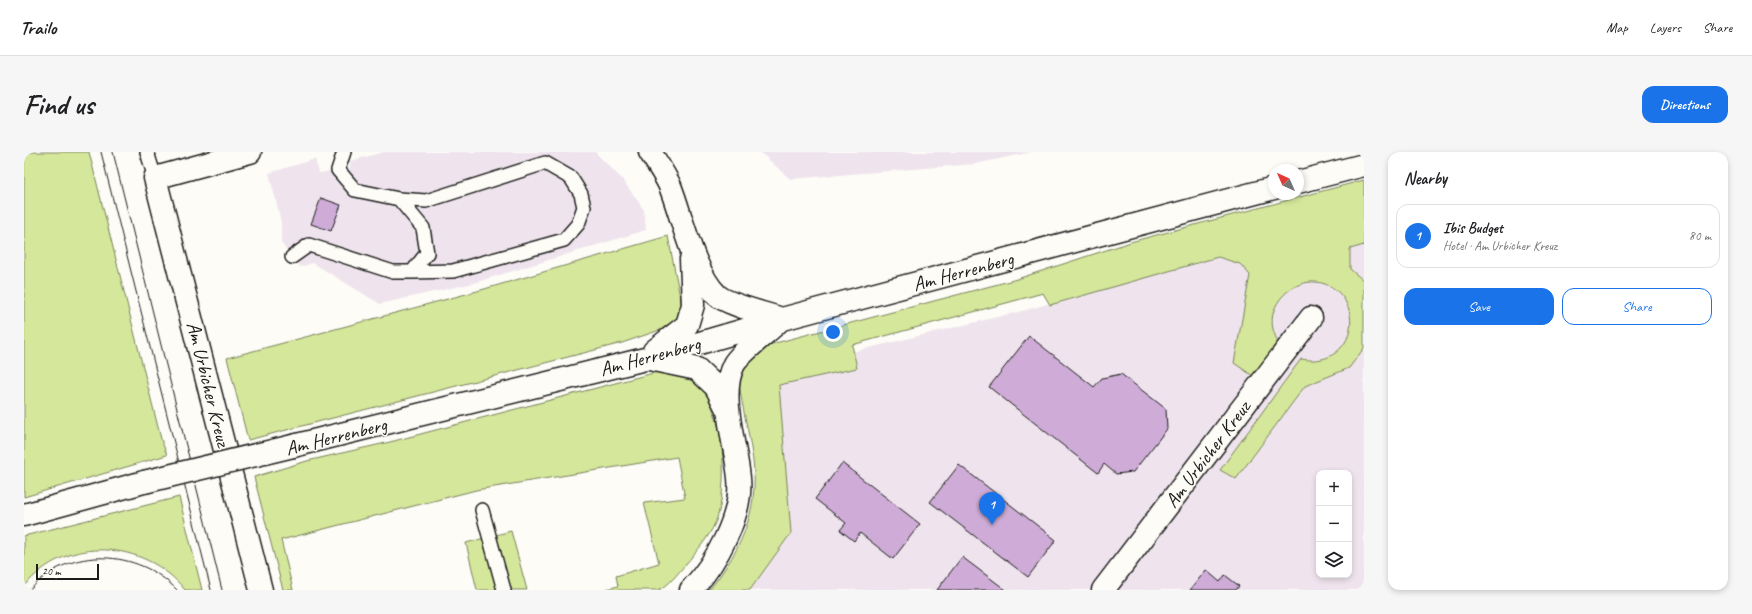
<!DOCTYPE html>
<html lang="en">
<head>
<meta charset="utf-8">
<style>
  body { margin:0; font-family:Caveat,sans-serif; background:#f6f6f6; color:#202124 }
  .controls { position:absolute; right:12px; bottom:12px; display:grid; overflow:hidden; border-radius:8px; box-shadow:0 2px 6px #0003 }
  .controls button { width:36px; height:36px; display:grid; place-items:center; padding:0; border:0; border-bottom:1px solid #e0e0e0; background:#fff; color:#202124; font:20px sans-serif }
  .compass { position:absolute; left:1244px; top:12px; width:36px; height:36px; border-radius:50%; background:#fff; box-shadow:0 2px 6px #0003; rotate:315deg }
  .scale { position:absolute; left:12px; bottom:10px; width:63px; box-sizing:border-box; padding-left:4px; border:2px solid #1c1c1c; border-top:0; font-size:11px; line-height:14px; white-space:nowrap; color:#1c1c1c; -webkit-text-stroke:3px #fdfcf7; paint-order:stroke }
  .you { position:absolute; left:809px; top:180px; width:14px; height:14px; margin:-10px; border:3px solid #fff; border-radius:50%; background:#1a73e8; box-shadow:0 0 0 6px #1a73e833 }
  .badge { display:grid; place-items:center; width:26px; height:26px; border-radius:50%; background:#1a73e8; color:#fff; font-size:13px; font-weight:700 }
  .pin { position:absolute; translate:-50% -33px; filter:drop-shadow(0 1px 2px #0008) }
  .pin::after { content:''; position:absolute; top:21px; width:14px; height:12px; background:inherit; clip-path:polygon(0 0,100% 0,50% 100%) }
  .list { margin:0; padding:0; list-style:none }
  h2 { display:flex; justify-content:space-between; align-items:center; height:52px; margin:0; padding:0 16px; font-size:17px }
  h2 small { font-size:13px; font-weight:400; color:#757577 }
  .list li { display:grid; grid-template-columns:26px 1fr auto; gap:12px; align-items:center; box-sizing:border-box; height:64px; margin:0 8px 8px; padding:0 8px; border:1px solid #e0e0e0; border-radius:12px }
  .list b { display:block; font-size:15px; white-space:nowrap }
  .list p { margin:0; font-size:13px; white-space:nowrap; color:#757577 }
  .list em { font-size:13px; font-style:normal; color:#757577 }
  .actions { display:flex; gap:8px; padding:12px 16px }
  .actions a { flex:1; padding:9px 0; border:1px solid #1a73e8; border-radius:12px; text-align:center; font-size:14px; color:#1a73e8 }
  .actions .main { background:#1a73e8; color:#fff }
  .icon { flex:none; width:22px; height:22px; fill:none; stroke:currentColor; stroke-width:2; stroke-linecap:round; stroke-linejoin:round }
  .map { position:relative; flex:none; width:1340px; height:438px; overflow:hidden; border-radius:12px }
  header { display:flex; align-items:center; gap:24px; box-sizing:border-box; height:56px; padding:0 20px; background:#fff; border-bottom:1px solid #e0e0e0 }
  header strong { font-size:19px }
  nav { display:flex; gap:22px; margin-inline-start:auto; font-size:14px }
  .intro { display:flex; align-items:center; justify-content:space-between; box-sizing:border-box; height:96px; padding:0 24px }
  h1 { margin:0; font-size:28px }
  .button { padding:10px 18px; border-radius:12px; background:#1a73e8; color:#fff; font-size:14px; font-weight:700 }
  main { display:flex; gap:24px; padding:0 24px }
  aside { flex:1; background:#fff; border-radius:12px; box-shadow:0 2px 6px #0003 }
  .map>svg:first-child { display:block }
  .built { fill:#efe4ed; fill-rule:evenodd }
  .green { fill:#d5e79b; stroke:#78825c }
  .building { fill:#ceacd7; stroke:#1c1c1c }
  .lines { fill:none; stroke-linecap:round; stroke-linejoin:round }
  .service-casing { stroke:#1c1c1c; stroke-width:16 }
  .minor-casing { stroke:#1c1c1c; stroke-width:25 }
  .secondary-casing { stroke:#1c1c1c; stroke-width:25 }
  .service { stroke:#fdfcf7; stroke-width:13 }
  .minor { stroke:#fdfcf7; stroke-width:22 }
  .secondary { stroke:#fdfcf7; stroke-width:22 }
  .tram { stroke:#1c1c1c; stroke-width:1 }
  .secondary-bridge-casing { stroke:#1c1c1c; stroke-width:25; stroke-linecap:butt }
  .secondary-bridge { stroke:#fdfcf7; stroke-width:22 }
  .labels { text-anchor:middle; stroke-width:3; stroke-linejoin:round; paint-order:stroke }
  .street-label { font-size:20px; fill:#1c1c1c; stroke:#fdfcf7 }
</style>
</head>
<body>
<header>
<strong>Trailo</strong>
<nav><a>Map</a><a>Layers</a><a>Share</a></nav>
</header>
<div class="intro"><h1>Find us</h1><a class="button">Directions</a></div>
<main>
<div class="map">
<svg width="1340" height="438" viewBox="0 0 1340 438">
  <rect width="100%" height="100%" fill="#fdfcf7"/>
  <filter id="ink" filterUnits="userSpaceOnUse"><feTurbulence type="fractalNoise" baseFrequency=".025" numOctaves="2"/><feDisplacementMap in="SourceGraphic" scale="8" xChannelSelector="R" yChannelSelector="G"/><feConvolveMatrix kernelMatrix="1 2 1 2 8 2 1 2 1" color-interpolation-filters="sRGB"/></filter>
  <g filter="url(#ink)">
    <path class="built" d="M 360,0 L 571,0 L 599,28 L 620,58 L 622,78 L 450,131 L 356,152 L 289,111 L 276,115 L 257,91 L 257,70 L 245,21 L 291,7 L 295,21 L 326,16 L 326,9 Z
      M 736,0 L 1008,0 L 951,12 L 766,27 Z
      M 1340,65 L 1340,438 L 712,438 L 748,376 L 745,220 L 1002,158 L 1284,79 ZM 1295,321 L 1325,321 L 1325,423 L 1295,423 Z"/>
    <path class="green" d="M 0,0 L 65,0 L 137,287 L 143,303 L 0,345 Z
      M 1340,28 L 1340,93 L 1326,97 L 1326,117 L 1340,129 L 1340,196 L 1325,216 L 1281,234 L 1212,327 L 1196,318 L 1277,207 C 1294,210 1309,207 1320,192 C 1336,168 1322,133 1292,130 C 1268,128 1243,152 1249,177 C 1250,181 1252,186 1254,191 L 1229,224 L 1210,211 L 1226,123 L 1216,112 L 1194,105 L 1026,153 L 1019,141 L 828,193 L 833,216 L 755,233 L 767,381 L 726,438 L 685,438 C 720,395 738,352 727,296 C 723,271 716,247 714,221 L 740,194 L 993,127 L 1110,89 Z
      M 644,84 L 658,155 L 653,166 L 636,178 L 598,191 L 224,288 L 203,206 L 457,138 Z
      M 641,218 C 646,219 654,218 659,220 C 701,240 705,325 694,363 C 689,381 673,399 661,413 C 654,421 644,435 634,438 C 625,438 591,438 579,438 L 594,434 L 592,424 L 635,411 L 620,351 L 661,346 L 653,305 L 452,338 L 257,388 L 269,438 L 259,438 L 230,325 L 283,309 L 366,290 Z
      M 155,345 L 178,438 L 161,438 C 120,387 41,383 0,435 L 0,384 Z
      M 487,379 L 503,438 L 453,438 L 442,391 Z"/>
    <path class="building" d="M 297,46 L 317,53 L 307,79 L 287,72 Z
      M 1005,184 L 1070,235 L 1078,226 L 1097,222 L 1142,257 L 1143,277 L 1109,320 L 1092,322 L 1080,312 L 1074,321 L 965,235 Z
      M 818,311 L 896,372 L 869,407 L 836,381 L 830,389 L 816,378 L 822,371 L 791,347 Z
      M 935,313 L 1032,388 L 1004,425 L 906,350 Z
      M 938,405 L 982,438 L 913,438 Z
      M 1182,418 L 1196,430 L 1201,423 L 1215,434 L 1212,438 L 1166,438 Z"/>
    <g class="lines">
      <g class="service-casing">
        <path id="service" d="M 123,0 L 131,26
          M 375,47 L 402,49 L 521,11 L 547,26 L 557,42 L 560,55 L 554,72 L 540,88 L 429,119 L 388,120
          M 268,105 L 285,93 L 369,120 L 388,120 L 403,101 L 399,76 L 375,47 L 331,38 L 314,18 L 320,0
          M 458,358 L 480,438"/>
      </g>
      <g class="minor-casing">
        <path id="minor" d="M 1079,438 L 1287,166"/>
      </g>
      <g class="secondary-casing">
        <path id="secondary" d="M 226,0 L 131,26 L 237,438
          M 626,0 C 633,11 641,23 646,34 C 658,64 670,122 693,143 C 702,152 743,162 758,167
          M 1274,30 L 1340,13
          M 630,199 L 663,173 L 669,153 L 667,107
          M 625,207 L 673,217 L 692,235 L 703,257
          M 269,294 L 621,207 L 758,167 L 1250,36
          M 0,363 L 120,330
          M 667,438 C 691,412 719,364 715,326 C 712,293 694,242 710,212 C 717,200 743,181 754,170"/>
      </g>
      <use href="#service" class="service"/>
      <use href="#minor" class="minor"/>
      <use href="#secondary" class="secondary"/>
      <path class="tram" d="M 77,0 L 187,438
        M 89,0 L 198,438
        M 6,438 C 45,393 114,397 153,438"/>
      <g class="secondary-bridge-casing">
        <path id="secondary-bridge" d="M 120,330 L 269,294"/>
      </g>
      <use href="#secondary-bridge" class="secondary-bridge"/>
    </g>
  </g>
  <g class="labels">
    <g class="street-label">
      <text transform="translate(939 119) rotate(-15)" y="7">Am Herrenberg</text>
      <text transform="translate(626 204) rotate(-15)" y="7">Am Herrenberg</text>
      <text transform="translate(185 232) rotate(76)" y="7">Am Urbicher Kreuz</text>
      <text transform="translate(312 284) rotate(-14)" y="7">Am Herrenberg</text>
      <text transform="translate(1183 302) rotate(-53)" y="7">Am Urbicher Kreuz</text>
    </g>
  </g>
</svg>
<div class="controls">
<button>+</button>
<button>−</button>
<button><svg class="icon" aria-label="layers" viewBox="0 0 24 24"><path d="M12 4l9 5-9 5-9-5zM3 14l9 5 9-5"/></svg></button>
</div>
<svg class="compass" viewBox="-18 -18 36 36"><path d="M0-13l5 13h-10z" fill="#e53935"/><path d="M0 13l5-13h-10z" fill="#757577"/></svg>
<div class="scale">20 m</div>
<div class="you"></div>
<div class="pin badge" style="left:968px;top:373px">1</div>
</div>
<aside>
<h2>Nearby<small></small></h2>
<ul class="list">
<li><span class="badge">1</span><div><b>Ibis Budget</b><p>Hotel · Am Urbicher Kreuz</p></div><em>80 m</em></li>
</ul>
<div class="actions"><a class="main">Save</a><a>Share</a></div>
</aside>
</main>
</body>
</html>
